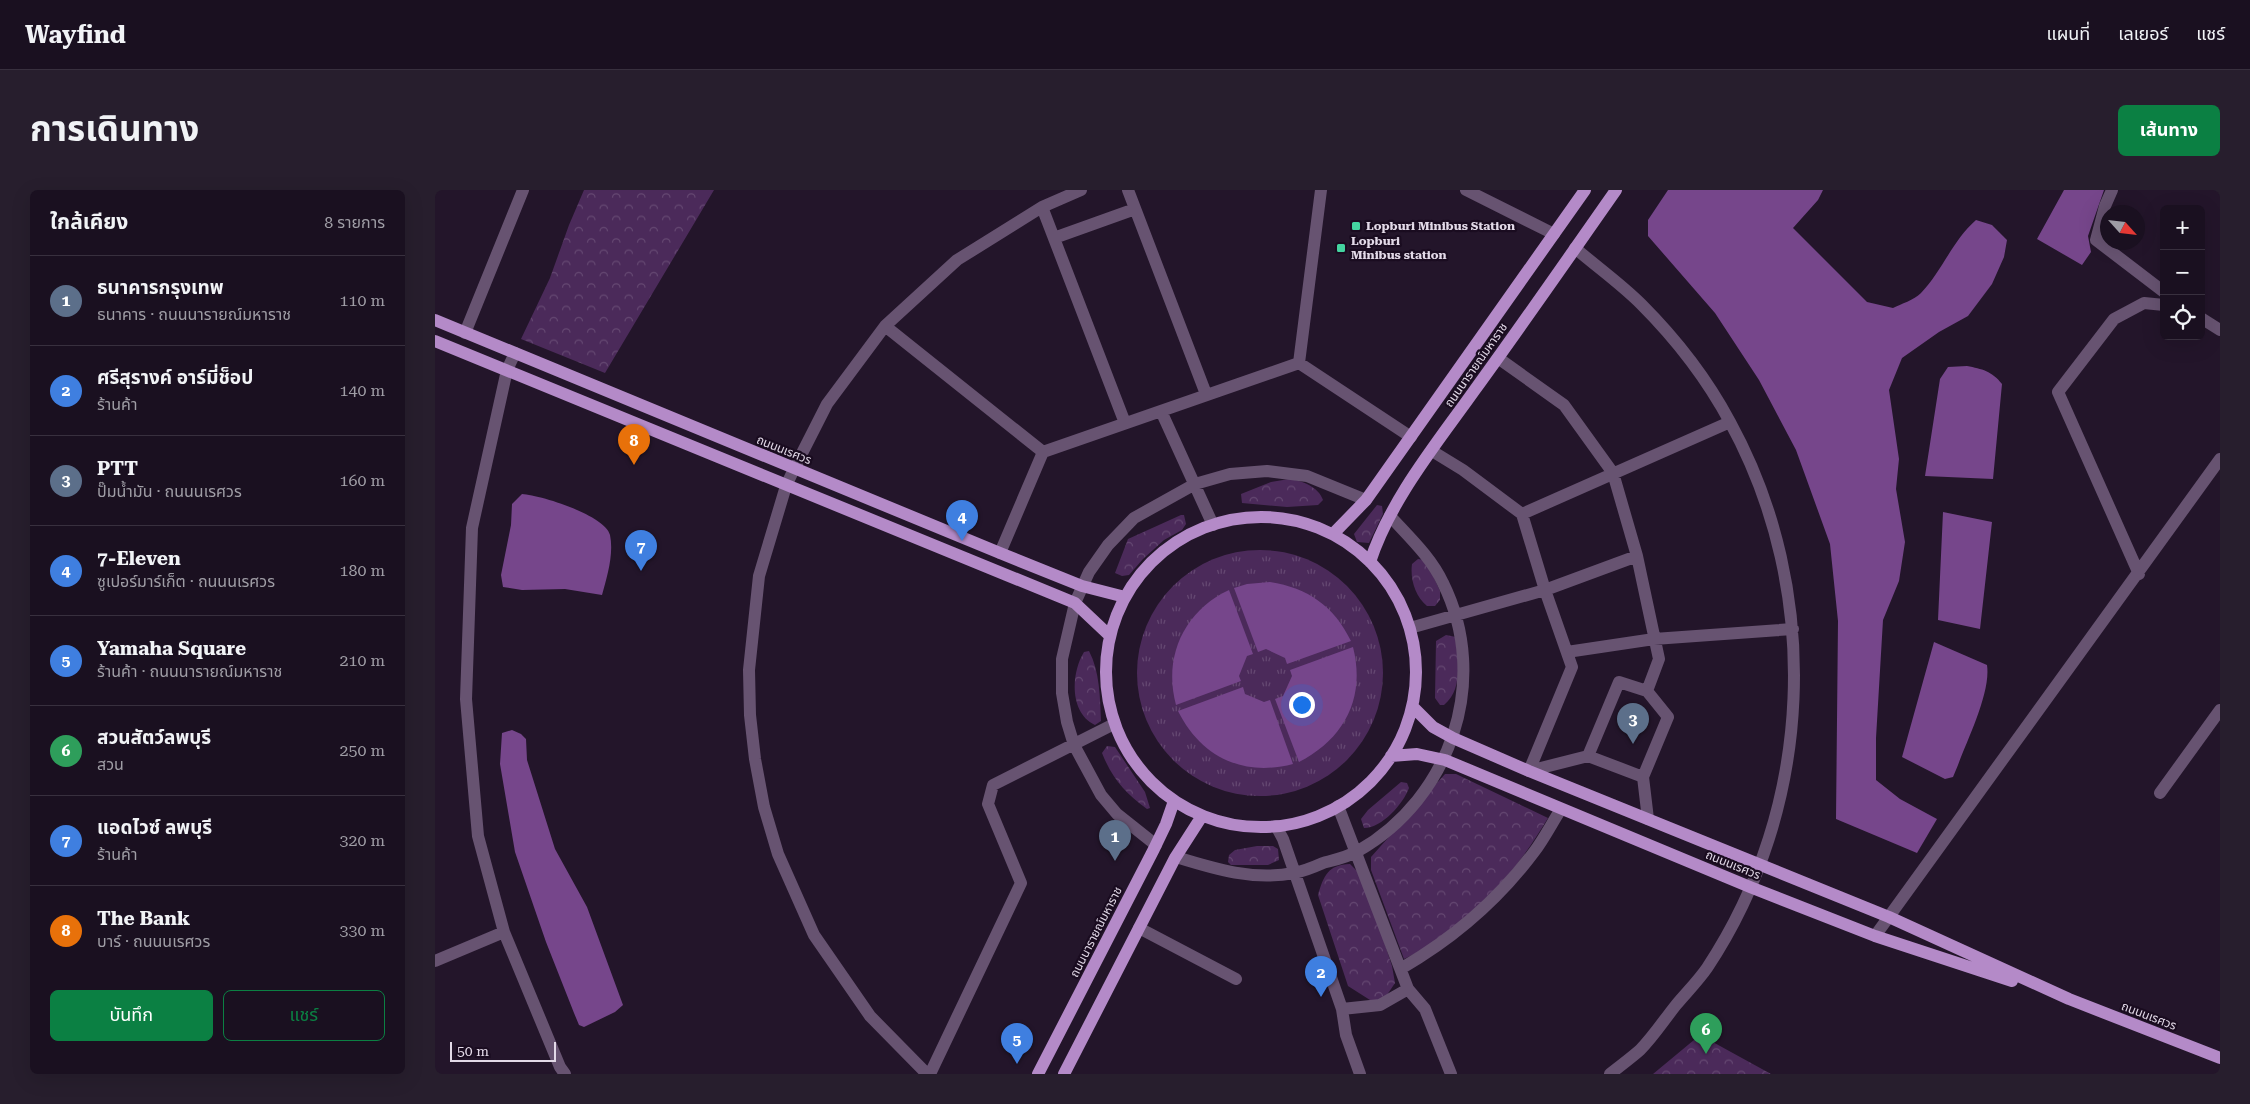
<!DOCTYPE html>
<html lang="th">
<head>
<meta charset="utf-8">
<style>
  body { margin:0; font-family:"Roboto Serif","Noto Sans Thai",serif; background:#271e2d; color:#f1f3f6 }
  .controls { position:absolute; right:15px; top:15px; display:grid; overflow:hidden; border-radius:8px; box-shadow:0 5px 20px #0002 }
  .controls button { width:45px; height:45px; display:grid; place-items:center; padding:0; border:0; border-bottom:1px solid #38303e; background:#1a1020; color:#f1f3f6; font:25px sans-serif }
  .compass { position:absolute; left:1665px; top:15px; width:45px; height:45px; border-radius:50%; background:#1a1020; box-shadow:0 5px 20px #0002; rotate:117deg }
  .scale { position:absolute; left:15px; bottom:12px; width:106px; box-sizing:border-box; padding-left:5px; border:2px solid #e3dae8; border-top:0; font-size:14px; line-height:18px; white-space:nowrap; color:#e3dae8; -webkit-text-stroke:4px #1a0c20; paint-order:stroke }
  .you { position:absolute; left:866px; top:514px; width:18px; height:18px; margin:-12px; border:4px solid #fff; border-radius:50%; background:#1a73e8; box-shadow:0 0 0 8px #1a73e833 }
  .badge { display:grid; place-items:center; width:32px; height:32px; border-radius:50%; background:#0b8043; color:#fff; font-size:16px; font-weight:700 }
  .pin { position:absolute; translate:-50% -41px; filter:drop-shadow(0 1px 2px #0008) }
  .pin::after { content:''; position:absolute; top:26px; width:18px; height:15px; background:inherit; clip-path:polygon(0 0,100% 0,50% 100%) }
  .list { margin:0; padding:0; list-style:none }
  h2 { display:flex; justify-content:space-between; align-items:center; height:65px; margin:0; padding:0 20px; font-size:21px }
  h2 small { font-size:16px; font-weight:400; color:#9f9da5 }
  .list li { display:grid; grid-template-columns:32px 1fr auto; gap:15px; align-items:center; box-sizing:border-box; height:90px; padding:0 20px; border-top:1px solid #38303e }
  .list b { display:block; font-size:19px; white-space:nowrap }
  .list p { margin:0; font-size:16px; white-space:nowrap; color:#9f9da5 }
  .list em { font-size:16px; font-style:normal; color:#9f9da5 }
  .actions { display:flex; gap:10px; padding:15px 20px }
  .actions a { flex:1; padding:11px 0; border:1px solid #0b8043; border-radius:8px; text-align:center; font-size:18px; color:#0b8043 }
  .actions .main { background:#0b8043; color:#fff }
  .icon { flex:none; width:28px; height:28px; fill:none; stroke:currentColor; stroke-width:2; stroke-linecap:round; stroke-linejoin:round }
  .map { position:relative; flex:none; width:1785px; height:884px; overflow:hidden; border-radius:8px }
  header { display:flex; align-items:center; gap:30px; box-sizing:border-box; height:70px; padding:0 25px; background:#1a1020; border-bottom:1px solid #38303e }
  header strong { font-size:24px }
  nav { display:flex; gap:28px; margin-inline-start:auto; font-size:18px }
  .intro { display:flex; align-items:center; justify-content:space-between; box-sizing:border-box; height:120px; padding:0 30px }
  h1 { margin:0; font-size:35px }
  .button { padding:12px 22px; border-radius:8px; background:#0b8043; color:#fff; font-size:18px; font-weight:700 }
  main { display:flex; gap:30px; padding:0 30px }
  aside { flex:1; background:#1a1020; border-radius:8px; box-shadow:0 5px 20px #0002 }
  .map>svg:first-child { display:block }
  .grass { fill:url(#grass-tufts) }
  .forest { fill:url(#forest-crowns) }
  .water { fill:#76468b }
  .lines { fill:none; stroke-linecap:round; stroke-linejoin:round }
  .minor { stroke:#675371; stroke-width:12 }
  .major { stroke:#b48ac8; stroke-width:12 }
  .poi-dot { fill:#44d4a0; stroke:#1a0c20; stroke-width:2 }
  .labels { text-anchor:middle; stroke-width:4.5; stroke-linejoin:round; paint-order:stroke }
  .poi-label { font-size:12px; font-weight:bold; fill:#e3dae8; stroke:#1a0c20; text-anchor:start }
  .street-label { font-size:12px; fill:#e3dae8; stroke:#1a0c20 }
</style>
</head>
<body>
<header>
<strong>Wayfind</strong>
<nav><a>แผนที่</a><a>เลเยอร์</a><a>แชร์</a></nav>
</header>
<div class="intro"><h1>การเดินทาง</h1><a class="button">เส้นทาง</a></div>
<main>
<aside>
<h2>ใกล้เคียง<small>8 รายการ</small></h2>
<ul class="list">
<li><span class="badge" style="background:#5c6f8a">1</span><div><b>ธนาคารกรุงเทพ</b><p>ธนาคาร · ถนนนารายณ์มหาราช</p></div><em>110 m</em></li>
<li><span class="badge" style="background:#3f7fe0">2</span><div><b>ศรีสุรางค์ อาร์มี่ช็อป</b><p>ร้านค้า</p></div><em>140 m</em></li>
<li><span class="badge" style="background:#5c6f8a">3</span><div><b>PTT</b><p>ปั๊มน้ำมัน · ถนนนเรศวร</p></div><em>160 m</em></li>
<li><span class="badge" style="background:#3f7fe0">4</span><div><b>7-Eleven</b><p>ซูเปอร์มาร์เก็ต · ถนนนเรศวร</p></div><em>180 m</em></li>
<li><span class="badge" style="background:#3f7fe0">5</span><div><b>Yamaha Square</b><p>ร้านค้า · ถนนนารายณ์มหาราช</p></div><em>210 m</em></li>
<li><span class="badge" style="background:#2e9e5b">6</span><div><b>สวนสัตว์ลพบุรี</b><p>สวน</p></div><em>250 m</em></li>
<li><span class="badge" style="background:#3f7fe0">7</span><div><b>แอดไวซ์ ลพบุรี</b><p>ร้านค้า</p></div><em>320 m</em></li>
<li><span class="badge" style="background:#e8710a">8</span><div><b>The Bank</b><p>บาร์ · ถนนนเรศวร</p></div><em>330 m</em></li>
</ul>
<div class="actions"><a class="main">บันทึก</a><a>แชร์</a></div>
</aside>
<div class="map">
<svg width="1785" height="884" viewBox="0 0 1785 884">
  <defs>
    <pattern id="grass-tufts" width="24" height="20" patternUnits="userSpaceOnUse" patternTransform="scale(1.25)"><rect width="24" height="20" fill="#4b2a5a"/><path d="M3 7l-1-3M5 7V3M7 7l1-3M15 17l-1-3M17 17v-4M19 17l1-3" fill="none" stroke="#654872"/></pattern>
    <pattern id="forest-crowns" width="20" height="18" patternUnits="userSpaceOnUse" patternTransform="scale(1.25)"><rect width="20" height="18" fill="#4b2a5a"/><path d="M2 6a3 3 0 1 1 6 0M12 15a3 3 0 1 1 6 0" fill="none" stroke="#654872"/></pattern>
  </defs>
  <rect width="100%" height="100%" fill="#23152a"/>
  <path class="grass" d="M702 483a123 123 0 1 1 246 0a123 123 0 1 1-246 0Z"/>
  <path class="forest" d="M 149,0 L 279,0 L 170,183 L 86,149 L 115,88 L 134,35 Z
    M 854,289 C 866,290 884,297 888,310 L 883,315 L 852,317 L 807,313 L 806,304 L 836,292 Z
    M 942,315 L 947,316 L 948,324 L 934,353 L 922,352 L 919,344 Z
    M 746,325 L 749,325 L 751,334 L 747,340 L 729,350 L 708,369 L 694,385 L 687,386 L 680,383 L 693,349 Z
    M 983,369 L 991,370 L 1005,401 L 1005,410 L 1000,416 L 992,416 C 980,406 975,389 977,374 Z
    M 1011,445 L 1021,447 C 1022,469 1029,499 1009,515 L 1005,515 L 1000,508 L 1001,451 Z
    M 654,461 C 665,482 665,508 666,531 L 660,535 C 634,523 636,483 649,462 Z
    M 672,556 L 680,557 L 710,602 L 715,618 L 712,619 C 690,603 677,588 667,563 Z
    M 1010,584 L 1021,584 L 1113,628 C 1078,687 1031,740 969,769 L 936,680 L 936,667 Z
    M 966,592 L 972,593 L 974,598 C 968,614 947,638 929,638 L 926,629 L 933,620 Z
    M 822,656 L 838,656 L 843,659 L 844,670 L 833,675 L 796,675 L 793,672 L 794,665 L 800,660 Z
    M 915,674 L 928,687 L 957,776 L 960,793 L 952,805 L 944,810 L 935,810 L 913,796 L 883,705 C 889,685 893,675 915,674 Z
    M 1265,845 L 1336,884 L 1218,884 Z"/>
  <path class="water" d="M 1233,0 L 1388,0 L 1383,10 L 1358,38 L 1432,112 L 1458,118 C 1466,114 1479,110 1486,103 C 1507,81 1518,50 1541,30 L 1557,35 L 1572,50 L 1569,67 L 1557,94 L 1533,126 L 1504,142 L 1467,168 L 1454,200 L 1464,269 L 1461,299 L 1470,352 L 1464,391 L 1448,430 L 1441,548 L 1441,590 L 1465,609 L 1502,629 L 1482,663 L 1401,629 L 1403,431 L 1395,354 L 1361,260 L 1324,190 L 1280,123 L 1213,46 L 1213,30 Z
    M 1629,0 L 1669,0 L 1653,46 L 1656,62 L 1647,75 L 1602,49 Z
    M 1532,176 C 1547,179 1557,181 1567,194 L 1558,289 L 1490,286 L 1505,189 L 1513,177 Z
    M 87,304 C 105,305 170,325 175,345 C 179,364 172,387 167,405 L 130,399 L 87,400 L 68,397 L 66,385 L 76,335 L 77,314 Z
    M 1508,322 L 1557,332 L 1545,439 L 1503,430 Z
    M 835,392 C 873,398 899,416 916,451 L 852,474 L 850,468 L 831,459 L 823,462 L 799,398 L 812,394 Z
    M 794,400 L 818,464 L 812,466 L 804,486 L 806,491 L 741,515 C 728,467 749,421 794,400 Z
    M 1499,452 L 1552,475 C 1556,502 1533,548 1523,575 L 1518,587 L 1510,589 L 1467,567 Z
    M 918,457 C 931,508 909,549 864,572 L 840,509 L 848,506 L 857,486 L 855,480 Z
    M 808,497 L 810,504 L 829,512 L 835,510 L 858,574 C 808,587 766,567 743,521 Z
    M 77,540 L 86,544 L 91,549 L 92,570 L 120,659 L 152,717 L 188,815 L 180,822 L 149,837 L 144,835 L 139,823 L 111,752 L 80,662 L 65,574 L 67,543 Z"/>
  <g class="lines">
    <path class="minor" d="M 693,0 L 771,204
      M 886,0 L 864,173 L 976,247
      M 1031,0 L 1119,44
      M 1677,0 L 1670,16 L 1661,50 L 1729,102
      M 607,17 L 690,233
      M 619,48 L 700,19
      M 1140,58 C 1162,77 1186,94 1206,114 C 1240,148 1272,189 1295,232 C 1388,402 1379,617 1272,778 C 1263,791 1251,803 1241,815 C 1229,830 1218,847 1205,860 C 1196,868 1185,876 1175,884
      M 1766,128 L 1785,140
      M 450,136 L 608,262 L 565,363
      M 30,143 L 88,0
      M 80,163 L 72,180 L 37,338 L 31,509 L 43,646 L 69,742 L 125,877 L 130,884
      M 1063,168 L 1129,215 L 1178,283 L 1202,366 L 1224,469 L 1212,501
      M 726,221 L 778,335
      M 997,261 L 1028,280 L 1087,324 L 1110,400 L 1137,477 L 1094,581
      M 608,262 L 864,173
      M 1087,324 L 1295,232
      M 1704,384 L 1623,202 L 1679,129 L 1709,113 L 1729,115
      M 975,438 L 1110,400 L 1202,366
      M 1132,462 L 1219,449 L 1358,439
      M 1153,566 L 1208,587
      M 1094,581 L 1153,566 L 1184,492 L 1212,501 L 1233,527 L 1208,587 L 1213,629
      M 1725,603 L 1785,520
      M 903,616 L 973,799
      M 841,636 L 848,649 L 907,819
      M 721,655 L 682,624 L 666,605 L 639,555 L 632,532 L 627,503 L 627,469 L 640,413 L 654,382 L 673,355 L 699,328 L 760,294 L 795,284 L 832,281 L 872,286 L 931,310
      M 741,667 C 780,679 818,691 859,683 C 869,681 879,677 888,673 C 899,670 913,667 923,661 C 1016,608 1056,490 1008,393 C 996,367 974,347 955,326
      M 704,738 L 801,789
      M 1440,746 L 1785,269
      M 0,771 L 69,742
      M 967,778 C 1019,748 1063,710 1099,662 C 1109,649 1117,633 1126,619
      M 492,884 L 435,826 L 379,745 L 343,664 L 329,617 L 320,569 L 315,525 L 314,480 L 324,386 L 351,296 L 359,279 L 392,214 L 450,136 L 522,70 L 607,17 L 646,0
      M 495,884 L 586,693 L 553,614 L 558,595 L 679,534
      M 925,884 L 911,845 L 907,819 L 945,815 L 973,799 L 990,819 L 1016,884"/>
    <path class="major" d="M 0,130 L 565,363 L 647,396 L 690,407
      M 0,151 L 640,413 L 675,446
      M671 482a155 155 0 1 1 310 0a155 155 0 1 1-310 0Z
      M 898,344 L 931,310 L 1150,0
      M 935,372 C 955,310 1002,253 1039,201 C 1087,135 1134,67 1181,0
      M 977,516 L 998,537 L 1018,548 L 1094,581 L 1454,727 L 1634,809 L 1785,868
      M 956,566 L 982,564 L 1010,570 L 1315,697 L 1440,746 L 1577,791
      M 603,884 L 719,659 L 731,634 L 739,611
      M 629,884 L 740,668 L 767,626"/>
  </g>
  <g class="poi-dot">
    <rect x="916" y="31" width="10" height="10" rx="2.5"/>
    <rect x="901" y="53" width="10" height="10" rx="2.5"/>
  </g>
  <g class="labels">
    <g class="poi-label">
      <text x="931" y="40">Lopburi Minibus Station</text>
      <text x="916" y="55">Lopburi<tspan x="916" dy="14">Minibus station</tspan></text>
    </g>
    <g class="street-label">
      <text transform="translate(1041 175) rotate(-55)" y="4">ถนนนารายณ์มหาราช</text>
      <text transform="translate(349 260) rotate(22)" y="4">ถนนนเรศวร</text>
      <text transform="translate(1298 675) rotate(22)" y="4">ถนนนเรศวร</text>
      <text transform="translate(661 742) rotate(-63)" y="4">ถนนนารายณ์มหาราช</text>
      <text transform="translate(1714 826) rotate(21)" y="4">ถนนนเรศวร</text>
    </g>
  </g>
</svg>
<div class="controls">
<button>+</button>
<button>−</button>
<button><svg class="icon" aria-label="locate" viewBox="0 0 24 24"><circle cx="12" cy="12" r="6"/><path d="M12 2v4M12 18v4M2 12h4M18 12h4"/></svg></button>
</div>
<svg class="compass" viewBox="-18 -18 36 36"><path d="M0-13l5 13h-10z" fill="#e53935"/><path d="M0 13l5-13h-10z" fill="#9f9da5"/></svg>
<div class="scale">50 m</div>
<div class="you"></div>
<div class="pin badge" style="left:680px;top:671px;background:#5c6f8a">1</div>
<div class="pin badge" style="left:886px;top:807px;background:#3f7fe0">2</div>
<div class="pin badge" style="left:1198px;top:554px;background:#5c6f8a">3</div>
<div class="pin badge" style="left:527px;top:351px;background:#3f7fe0">4</div>
<div class="pin badge" style="left:582px;top:874px;background:#3f7fe0">5</div>
<div class="pin badge" style="left:1271px;top:864px;background:#2e9e5b">6</div>
<div class="pin badge" style="left:206px;top:381px;background:#3f7fe0">7</div>
<div class="pin badge" style="left:199px;top:275px;background:#e8710a">8</div>
</div>
</main>
</body>
</html>
